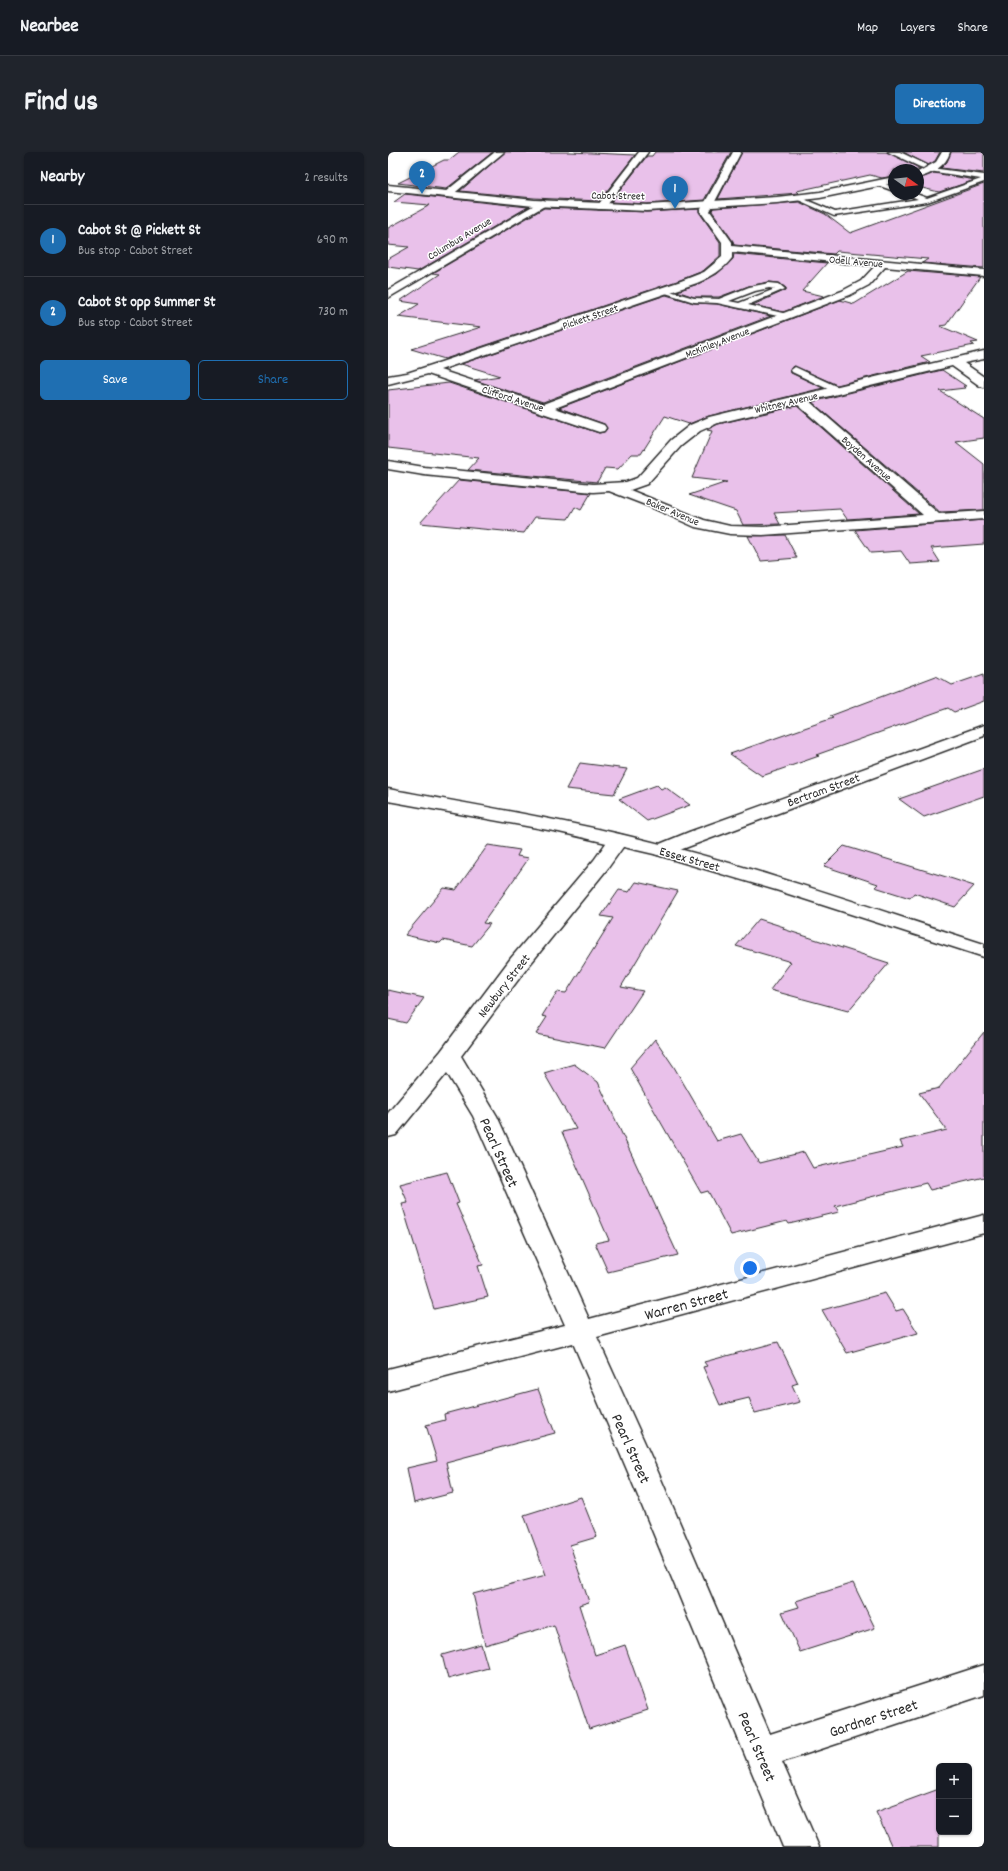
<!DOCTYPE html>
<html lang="en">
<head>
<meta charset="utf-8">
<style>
  body { margin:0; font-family:Dekko,sans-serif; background:#20242c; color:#f1f3f6 }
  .controls { position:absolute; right:12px; bottom:12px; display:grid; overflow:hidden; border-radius:6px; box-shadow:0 1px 3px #0004 }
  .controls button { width:36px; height:36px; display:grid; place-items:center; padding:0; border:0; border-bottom:1px solid #363941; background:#171b24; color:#f1f3f6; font:20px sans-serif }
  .compass { position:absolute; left:500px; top:12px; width:36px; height:36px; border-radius:50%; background:#171b24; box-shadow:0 1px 3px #0004; rotate:105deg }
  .you { position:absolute; left:362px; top:1116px; width:14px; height:14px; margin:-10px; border:3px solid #fff; border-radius:50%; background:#1a73e8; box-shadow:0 0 0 6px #1a73e833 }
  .badge { display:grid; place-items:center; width:26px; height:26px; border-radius:50%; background:#1f6fb2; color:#fff; font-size:13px; font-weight:700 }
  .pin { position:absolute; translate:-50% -33px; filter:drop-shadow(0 1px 2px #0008) }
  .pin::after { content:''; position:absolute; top:21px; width:14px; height:12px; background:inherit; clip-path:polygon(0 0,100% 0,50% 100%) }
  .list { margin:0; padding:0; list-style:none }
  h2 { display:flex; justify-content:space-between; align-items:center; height:52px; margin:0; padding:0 16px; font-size:17px }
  h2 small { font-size:13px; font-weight:400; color:#9ea1a6 }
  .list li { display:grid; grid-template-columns:26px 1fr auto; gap:12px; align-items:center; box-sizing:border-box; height:72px; padding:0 16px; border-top:1px solid #363941 }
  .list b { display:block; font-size:15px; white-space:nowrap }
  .list p { margin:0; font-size:13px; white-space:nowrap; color:#9ea1a6 }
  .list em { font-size:13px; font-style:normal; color:#9ea1a6 }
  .actions { display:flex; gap:8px; padding:12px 16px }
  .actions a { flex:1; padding:9px 0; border:1px solid #1f6fb2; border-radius:6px; text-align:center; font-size:14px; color:#1f6fb2 }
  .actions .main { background:#1f6fb2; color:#fff }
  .map { position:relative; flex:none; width:596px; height:1695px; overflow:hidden; border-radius:6px }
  header { display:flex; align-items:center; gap:24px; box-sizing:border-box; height:56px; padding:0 20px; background:#171b24; border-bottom:1px solid #363941 }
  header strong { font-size:19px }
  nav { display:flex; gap:22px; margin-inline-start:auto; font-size:14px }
  .intro { display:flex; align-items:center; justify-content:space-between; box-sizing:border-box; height:96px; padding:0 24px }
  h1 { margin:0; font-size:28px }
  .button { padding:10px 18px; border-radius:6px; background:#1f6fb2; color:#fff; font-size:14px; font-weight:700 }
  main { display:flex; gap:24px; padding:0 24px }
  aside { flex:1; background:#171b24; border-radius:6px; box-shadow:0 1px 3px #0004 }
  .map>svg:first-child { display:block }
  .building { fill:#e9c1ea; stroke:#2b2b2b }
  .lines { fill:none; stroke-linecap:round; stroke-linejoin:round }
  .lane-casing { stroke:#2b2b2b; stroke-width:3 }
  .street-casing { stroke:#2b2b2b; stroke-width:3 }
  .secondary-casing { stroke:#2b2b2b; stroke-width:3 }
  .highway-casing { stroke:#2b2b2b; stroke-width:3 }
  .lane { fill:#fff; fill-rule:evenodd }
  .street { fill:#fff; fill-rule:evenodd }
  .secondary { fill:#fff; fill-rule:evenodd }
  .highway { fill:#fff; fill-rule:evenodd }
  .labels { text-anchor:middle; stroke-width:3; stroke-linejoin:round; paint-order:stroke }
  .far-street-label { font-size:11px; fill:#2b2b2b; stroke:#fff }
  .street-label { font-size:13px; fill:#2b2b2b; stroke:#fff }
  .near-street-label { font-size:16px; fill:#2b2b2b; stroke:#fff }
</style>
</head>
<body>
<header>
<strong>Nearbee</strong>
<nav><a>Map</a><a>Layers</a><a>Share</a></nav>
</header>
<div class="intro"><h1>Find us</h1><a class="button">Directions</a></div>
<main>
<aside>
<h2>Nearby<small>2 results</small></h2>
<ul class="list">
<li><span class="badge">1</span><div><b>Cabot St @ Pickett St</b><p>Bus stop · Cabot Street</p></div><em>690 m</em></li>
<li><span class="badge">2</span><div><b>Cabot St opp Summer St</b><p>Bus stop · Cabot Street</p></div><em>730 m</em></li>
</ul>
<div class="actions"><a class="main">Save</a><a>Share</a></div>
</aside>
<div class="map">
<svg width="596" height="1695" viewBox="0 0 596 1695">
  <rect width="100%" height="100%" fill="#fff"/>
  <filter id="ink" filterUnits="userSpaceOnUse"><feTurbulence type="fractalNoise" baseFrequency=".025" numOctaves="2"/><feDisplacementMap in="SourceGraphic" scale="8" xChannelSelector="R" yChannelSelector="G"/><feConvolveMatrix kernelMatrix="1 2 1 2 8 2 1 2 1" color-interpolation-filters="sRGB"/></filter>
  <g filter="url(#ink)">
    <path class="building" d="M 71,0 L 105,0 L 58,37 L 10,31 L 56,8 L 61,8 Z
      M 117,0 L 183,0 L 247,3 L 211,49 L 146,46 L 72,39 Z
      M 267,0 L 343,0 L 316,48 L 259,52 L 223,50 L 259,4 L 264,4 Z
      M 354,0 L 499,0 L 533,17 L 530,18 L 506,18 L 506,24 L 494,26 L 482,23 L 409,39 L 411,41 L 330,47 Z
      M 515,0 L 552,0 L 547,9 L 540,13 Z
      M 563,0 L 596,0 L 596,21 L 553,16 L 559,10 Z
      M 546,21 L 587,28 L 551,40 L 530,35 L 530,27 Z
      M 596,32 L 596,116 L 534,111 L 540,107 L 449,99 L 446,102 L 346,93 L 345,89 L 324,59 L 325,56 L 411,50 L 437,62 L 462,81 Z
      M 17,42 L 140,55 L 30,119 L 0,115 L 0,107 L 21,95 L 0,93 L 0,76 L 42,53 L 6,50 Z
      M 156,56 L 259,60 L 311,57 L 311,60 L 332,90 L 332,104 L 315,119 L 292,128 L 57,207 L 23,197 L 93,175 L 10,165 L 31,152 L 12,149 L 52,122 L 45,121 Z
      M 346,102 L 439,111 L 414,139 L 436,144 L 395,160 L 365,153 L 398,138 L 398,136 L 391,131 L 381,130 L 361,134 L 331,145 L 306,145 L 289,139 L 310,132 L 329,122 L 345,107 Z
      M 520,119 L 592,125 L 558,173 L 552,174 L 590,190 L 583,191 L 586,193 L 533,204 L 542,210 L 449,233 L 406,214 L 402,218 L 403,221 L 435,236 L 321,264 L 301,272 L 277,264 L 253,302 L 244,302 L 230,317 L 217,316 L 209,330 L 80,318 L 91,306 L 0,296 L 0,238 L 61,231 L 211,281 L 216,280 L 219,277 L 216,272 L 171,256 L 452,148 L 466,152 Z
      M 278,143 L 306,151 L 329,152 L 383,164 L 155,250 L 86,228 L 112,224 L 73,212 Z
      M 554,218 L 578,234 L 575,234 L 577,236 L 552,239 L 596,267 L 596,286 L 568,290 L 596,312 L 596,358 L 552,360 L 424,250 Z
      M 409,254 L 531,362 L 459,367 L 452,357 L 386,361 L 392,372 L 355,373 L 348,359 L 301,343 L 339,330 L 304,326 L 324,279 L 319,278 L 330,272 Z
      M 71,328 L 203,341 L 193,358 L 187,355 L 180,367 L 147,365 L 136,381 L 32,371 Z
      M 596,368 L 596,392 L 543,396 L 552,410 L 522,412 L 513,399 L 483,401 L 467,378 Z
      M 397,383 L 409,406 L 373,409 L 360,384 Z
      M 596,522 L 596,549 L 566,560 L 560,556 L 428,603 L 431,604 L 374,624 L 342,602 L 445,566 L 442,564 L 548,524 L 564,533 Z
      M 192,611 L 239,617 L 226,642 L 178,637 Z
      M 596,617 L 596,644 L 536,665 L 511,647 Z
      M 269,633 L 273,637 L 277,635 L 302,653 L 259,669 L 231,647 Z
      M 100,693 L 132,698 L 129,704 L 141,706 L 95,771 L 102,772 L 84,794 L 55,788 L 52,791 L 17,783 L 56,736 L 68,738 Z
      M 456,694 L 565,727 L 586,734 L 567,755 L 526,741 L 522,746 L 487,735 L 490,732 L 436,714 Z
      M 248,730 L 290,739 L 233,835 L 255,839 L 217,896 L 148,882 L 159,865 L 154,864 L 169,840 L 178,841 L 225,766 L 213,764 L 231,738 L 241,740 Z
      M 371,767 L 396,775 L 395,777 L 501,811 L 460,859 L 382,838 L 403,810 L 348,794 Z
      M 0,838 L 36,846 L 18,871 L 0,867 Z
      M 596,880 L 596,1025 L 542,1038 L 538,1031 L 447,1054 L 451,1060 L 401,1072 L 399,1069 L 343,1083 L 320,1039 L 313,1041 L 242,916 L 267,887 L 286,915 L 329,989 L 353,982 L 371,1011 L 416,1000 L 425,1016 L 515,995 L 512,989 L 559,978 L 531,941 L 551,936 Z
      M 186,912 L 210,930 L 290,1103 L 220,1120 L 207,1091 L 221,1088 L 174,980 L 188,977 L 156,921 Z
      M 59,1020 L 71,1051 L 68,1052 L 95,1113 L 90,1114 L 100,1145 L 46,1157 L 14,1052 L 20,1051 L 12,1032 Z
      M 497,1141 L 508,1159 L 515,1157 L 530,1181 L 459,1201 L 434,1158 Z
      M 390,1190 L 410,1231 L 404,1233 L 412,1250 L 367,1261 L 361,1246 L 332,1253 L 315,1215 L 319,1214 L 316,1210 Z
      M 150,1237 L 167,1281 L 58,1310 L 65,1341 L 26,1351 L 19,1316 L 49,1309 L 38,1273 L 57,1268 L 56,1262 Z
      M 193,1345 L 209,1385 L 182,1393 L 201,1450 L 191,1453 L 207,1503 L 237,1493 L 260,1558 L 201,1577 L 166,1473 L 97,1493 L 85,1442 L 158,1423 L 136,1363 Z
      M 465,1431 L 487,1476 L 412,1500 L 394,1460 L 411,1455 L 408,1449 Z
      M 93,1492 L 100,1516 L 60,1527 L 54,1503 Z
      M 551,1637 L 551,1695 L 504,1695 L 488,1660 Z"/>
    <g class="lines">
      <g class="lane-casing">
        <path id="lane" d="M 543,16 L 596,23 L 596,30 L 539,50 L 446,64 L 406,46 L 411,45 L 447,60 L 530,47 L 518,42 L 528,42 L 539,46 L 593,27 L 541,19 L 541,17 Z
          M 491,30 L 506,35 L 506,39 L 489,33 L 488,32 Z
          M 381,131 L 391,132 L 397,137 L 360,153 L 399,162 L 399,166 L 329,151 L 306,150 L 271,139 L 275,137 L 306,146 L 331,147 L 361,135 ZM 381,136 L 387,137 L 351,151 L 341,149 L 367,139 Z
          M 407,215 L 452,236 L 454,238 L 449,241 L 446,240 L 404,220 L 403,218 Z"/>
      </g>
      <g class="street-casing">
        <path id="street" d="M 107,0 L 116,0 L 63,44 L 57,44 L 55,42 L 57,40 Z
          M 251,0 L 260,0 L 216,57 L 210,57 L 208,55 L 210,53 Z
          M 345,0 L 353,0 L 322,59 L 344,90 L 344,94 L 596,118 L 596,124 L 497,115 L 481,133 L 462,143 L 167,256 L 216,273 L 218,276 L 216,279 L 211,280 L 40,222 L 0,232 L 0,224 L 19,221 L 53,210 L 293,129 L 316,120 L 334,105 L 334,90 L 312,59 ZM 344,100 L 487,114 L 473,129 L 454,139 L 155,252 L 52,218 L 309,131 C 323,125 335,118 344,106 Z
          M 155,48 L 160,51 L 158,53 L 0,146 L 0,138 Z
          M 596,199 L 596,207 L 576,211 L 596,225 L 596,235 L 592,234 L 564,214 L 421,249 L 551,362 L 596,359 L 596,367 L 375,383 L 342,382 L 307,375 L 260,354 L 221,339 L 205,340 L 36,323 L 0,317 L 0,309 L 36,315 L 205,332 L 238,330 L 249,326 L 283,288 L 302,273 L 321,265 ZM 409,252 L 535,363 L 375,375 L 342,374 L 316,368 L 242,338 L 259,332 L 293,294 L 312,279 L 330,271 Z
          M 596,573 L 596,584 L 281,702 L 274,704 L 267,702 L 264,698 L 267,694 L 301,680 Z
          M 230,682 L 237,684 L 240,688 L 220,716 L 139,816 L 73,904 L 109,964 L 201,1167 L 596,1063 L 596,1081 L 209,1185 L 270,1320 L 382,1582 L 596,1513 L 596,1543 L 394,1610 L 431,1695 L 395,1695 L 240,1320 L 185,1191 L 0,1239 L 0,1217 L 177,1173 L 85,964 L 59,921 L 8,983 L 0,985 L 0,961 L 53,899 L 123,806 L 206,708 L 223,684 Z"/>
      </g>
      <g class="secondary-casing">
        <path id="secondary" d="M 554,0 L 562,0 C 558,14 544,22 530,26 L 530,20 L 548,10 Z
          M 506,25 L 506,31 L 432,46 L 389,51 L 259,59 L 146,54 L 0,39 L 0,33 L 146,48 L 259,53 L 389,45 L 432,40 Z
          M 0,637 C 80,652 161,665 240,684 C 361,713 478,754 596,792 L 596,805 L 388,738 L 266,702 L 171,680 L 0,649 Z"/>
      </g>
      <g class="highway-casing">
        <path id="highway" d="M 500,0 L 512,0 L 539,13 L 535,16 L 532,15 Z"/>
      </g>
      <use href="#lane" class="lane"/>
      <use href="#street" class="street"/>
      <use href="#secondary" class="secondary"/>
      <use href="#highway" class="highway"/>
    </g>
  </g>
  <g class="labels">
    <g class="far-street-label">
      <text transform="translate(230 43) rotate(1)" y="4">Cabot Street</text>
      <text transform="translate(71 86) rotate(-31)" y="4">Columbus Avenue</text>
      <text transform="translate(468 109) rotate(5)" y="4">Odell Avenue</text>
      <text transform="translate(202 164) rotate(-19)" y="4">Pickett Street</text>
      <text transform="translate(329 190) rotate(-21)" y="4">McKinley Avenue</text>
      <text transform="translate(125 246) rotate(18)" y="4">Clifford Avenue</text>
      <text transform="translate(398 250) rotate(-13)" y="4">Whitney Avenue</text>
      <text transform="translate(479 306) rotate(41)" y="4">Boyden Avenue</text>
      <text transform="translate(285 359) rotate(23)" y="4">Baker Avenue</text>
    </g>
    <g class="street-label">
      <text transform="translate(435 637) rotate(-20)" y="5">Bertram Street</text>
      <text transform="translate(302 706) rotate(16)" y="5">Essex Street</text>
      <text transform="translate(115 833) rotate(-52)" y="5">Newbury Street</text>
    </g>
    <g class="near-street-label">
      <text transform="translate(112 1000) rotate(66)" y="6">Pearl Street</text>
      <text transform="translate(298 1151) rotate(-15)" y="6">Warren Street</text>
      <text transform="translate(244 1296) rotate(66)" y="6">Pearl Street</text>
      <text transform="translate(485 1565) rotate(-18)" y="6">Gardner Street</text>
      <text transform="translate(370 1594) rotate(67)" y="6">Pearl Street</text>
    </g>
  </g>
</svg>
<div class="controls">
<button>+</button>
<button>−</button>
</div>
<svg class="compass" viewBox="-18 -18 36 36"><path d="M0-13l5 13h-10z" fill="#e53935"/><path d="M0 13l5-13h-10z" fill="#9ea1a6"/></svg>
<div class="you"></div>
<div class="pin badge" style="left:287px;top:57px">1</div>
<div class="pin badge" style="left:34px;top:42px">2</div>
</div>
</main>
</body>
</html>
